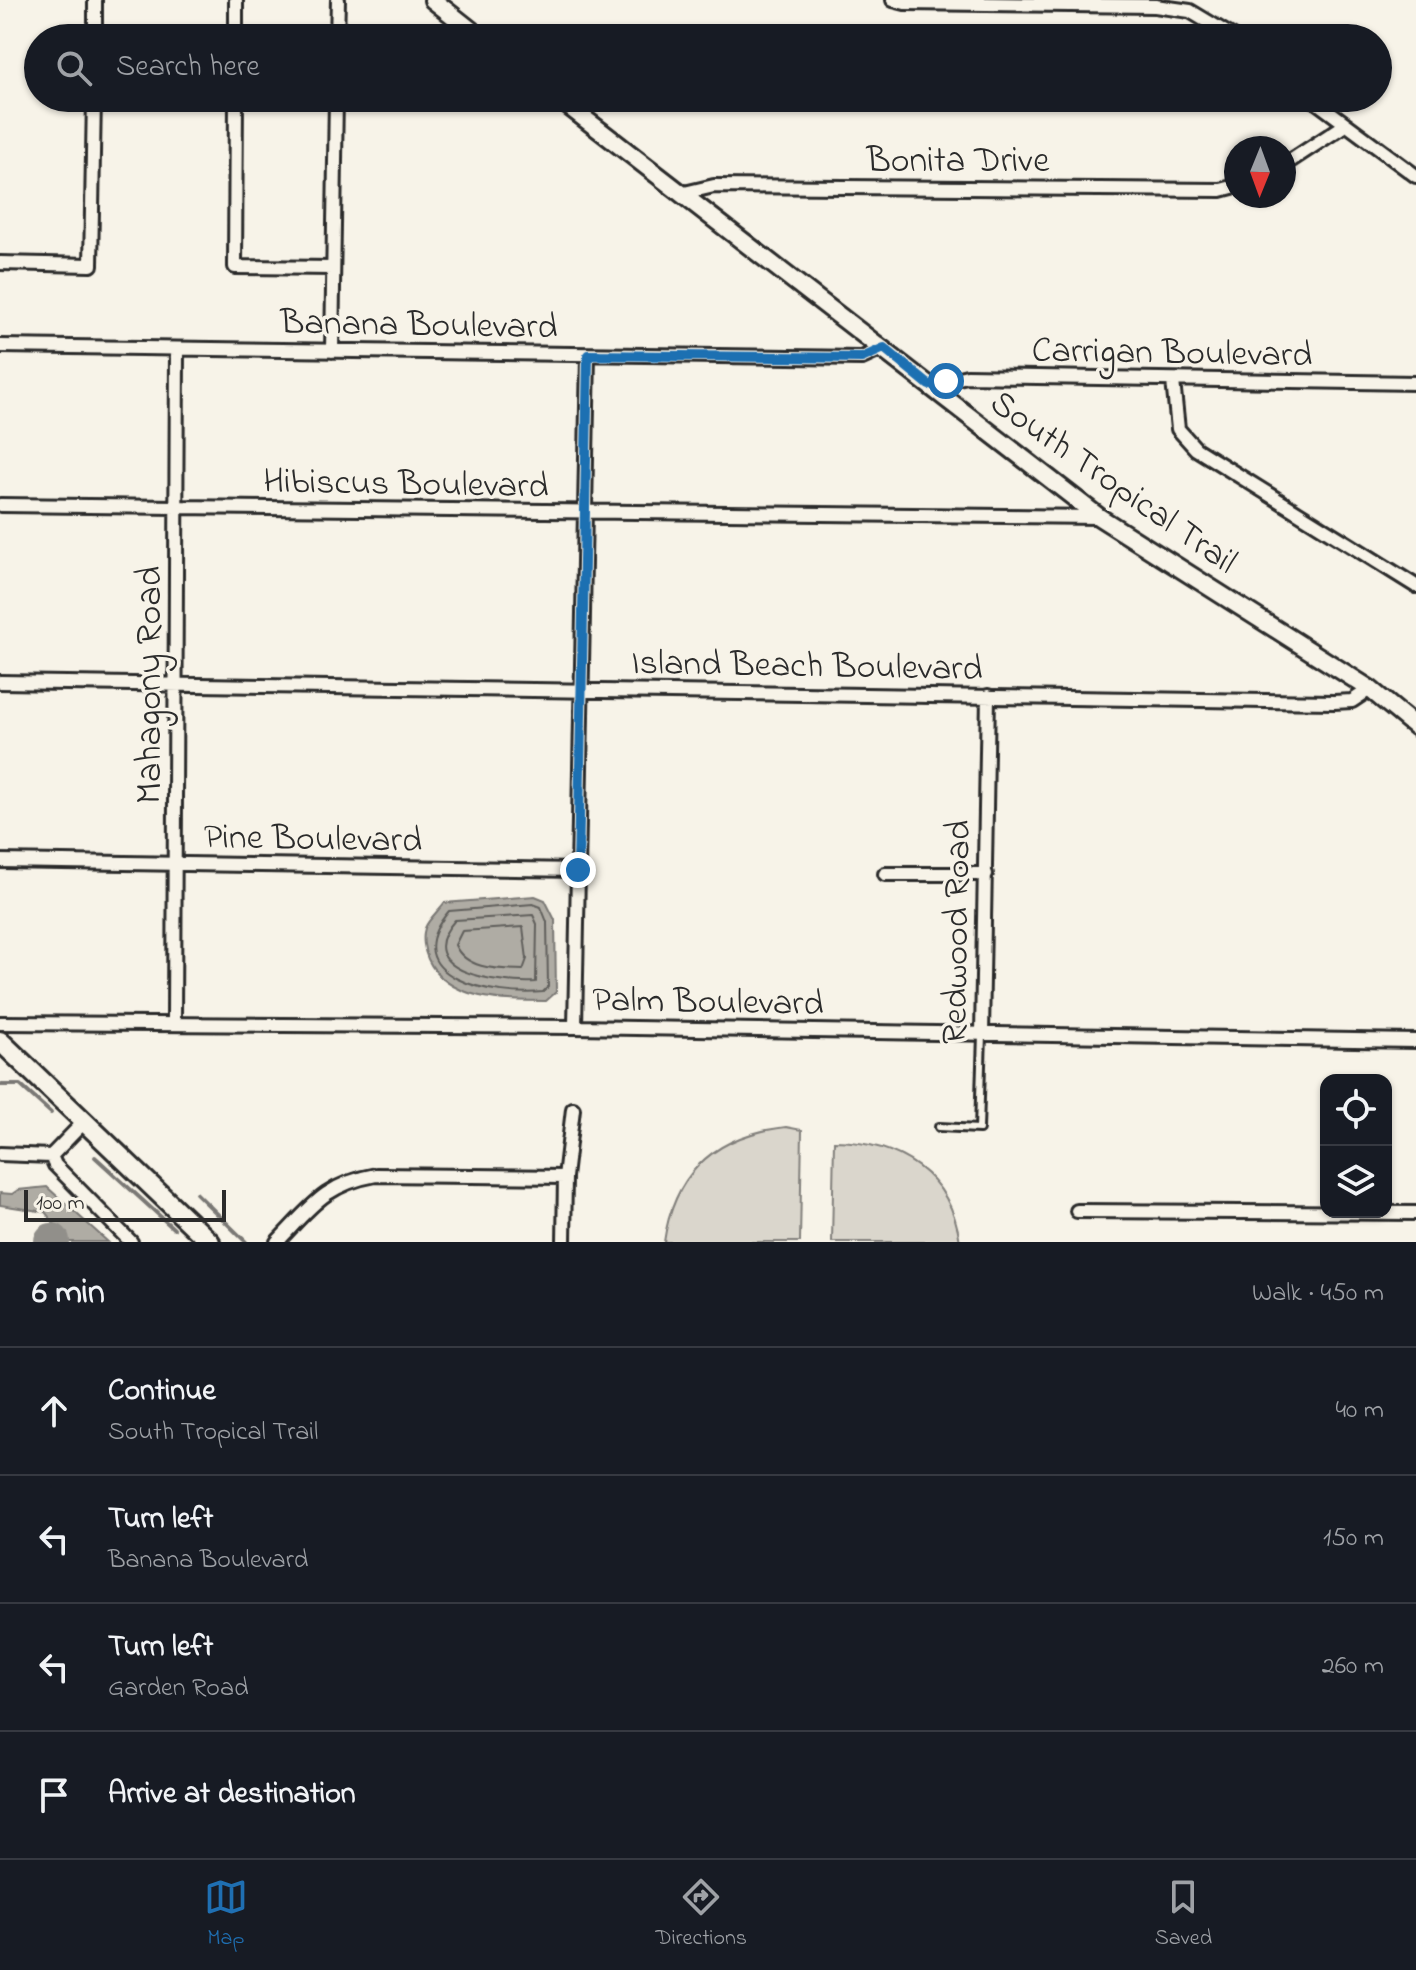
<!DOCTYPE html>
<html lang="en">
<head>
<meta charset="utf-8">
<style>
  body { margin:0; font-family:"Indie Flower",sans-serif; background:#242831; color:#f1f3f6 }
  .controls { position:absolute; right:24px; bottom:24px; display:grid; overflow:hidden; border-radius:16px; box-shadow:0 2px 6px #0004 }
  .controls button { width:72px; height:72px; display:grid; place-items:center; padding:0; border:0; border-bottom:2px solid #363941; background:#171b24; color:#f1f3f6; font:40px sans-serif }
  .compass { position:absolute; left:1224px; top:136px; width:72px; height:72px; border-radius:50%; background:#171b24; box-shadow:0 2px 6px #0004; rotate:181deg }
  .scale { position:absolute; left:24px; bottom:20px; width:202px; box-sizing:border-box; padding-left:8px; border:4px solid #2b2b2b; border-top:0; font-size:22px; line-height:28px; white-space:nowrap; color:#2b2b2b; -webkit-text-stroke:6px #f7f3e8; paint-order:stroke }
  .stop { position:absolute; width:24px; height:24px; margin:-18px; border:6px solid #1f6fb2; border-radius:50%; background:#fff }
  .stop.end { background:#1f6fb2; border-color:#fff; box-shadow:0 2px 8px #0008 }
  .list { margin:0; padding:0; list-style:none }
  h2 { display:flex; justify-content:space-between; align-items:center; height:104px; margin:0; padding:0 32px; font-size:34px }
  h2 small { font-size:26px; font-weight:400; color:#9ea1a6 }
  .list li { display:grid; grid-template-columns:52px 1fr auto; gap:24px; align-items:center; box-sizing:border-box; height:128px; padding:0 32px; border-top:2px solid #363941 }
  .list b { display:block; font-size:30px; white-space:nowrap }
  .list p { margin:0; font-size:26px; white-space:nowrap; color:#9ea1a6 }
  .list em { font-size:26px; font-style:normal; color:#9ea1a6 }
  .icon { flex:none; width:44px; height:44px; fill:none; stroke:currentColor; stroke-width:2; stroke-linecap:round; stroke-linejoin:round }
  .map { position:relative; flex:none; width:1416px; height:1242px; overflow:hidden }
  .search { position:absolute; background:#171b24; box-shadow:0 2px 6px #0004; left:24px; right:24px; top:24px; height:88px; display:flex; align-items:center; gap:20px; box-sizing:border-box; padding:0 28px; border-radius:44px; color:#9ea1a6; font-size:30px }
  .sheet { height:616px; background:#171b24 }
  nav { display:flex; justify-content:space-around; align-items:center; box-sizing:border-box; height:112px; border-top:2px solid #363941; background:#171b24; font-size:22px; color:#9ea1a6 }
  nav a { display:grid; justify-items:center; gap:4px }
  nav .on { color:#1f6fb2 }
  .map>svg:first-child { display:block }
  .green { fill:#dad6cc; stroke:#82807c; stroke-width:2 }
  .water { fill:#afaca4; stroke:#7a7874; stroke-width:2 }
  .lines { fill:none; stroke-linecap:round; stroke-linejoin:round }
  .shore { stroke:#605f5b; stroke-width:2 }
  .stream { stroke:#7a7874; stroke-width:4 }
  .taxiway { stroke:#918f8a; stroke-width:36 }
  .service-casing { stroke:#2b2b2b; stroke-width:12 }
  .minor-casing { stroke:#2b2b2b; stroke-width:18 }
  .tertiary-casing { stroke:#2b2b2b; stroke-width:22 }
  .secondary-casing { stroke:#2b2b2b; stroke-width:24 }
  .service { stroke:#f7f3e8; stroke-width:6 }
  .minor { stroke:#f7f3e8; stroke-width:12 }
  .tertiary { stroke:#f7f3e8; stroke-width:16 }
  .secondary { stroke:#f7f3e8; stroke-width:18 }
  .route { stroke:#1f6fb2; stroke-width:10 }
  .labels { text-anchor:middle; stroke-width:7; stroke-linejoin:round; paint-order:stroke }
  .street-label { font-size:36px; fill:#2b2b2b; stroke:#f7f3e8 }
</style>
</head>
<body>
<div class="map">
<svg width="1416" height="1242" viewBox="0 0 1416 1242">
  <rect width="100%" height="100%" fill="#f7f3e8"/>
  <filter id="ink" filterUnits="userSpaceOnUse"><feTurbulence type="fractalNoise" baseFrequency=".0125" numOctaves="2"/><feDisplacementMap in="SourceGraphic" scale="16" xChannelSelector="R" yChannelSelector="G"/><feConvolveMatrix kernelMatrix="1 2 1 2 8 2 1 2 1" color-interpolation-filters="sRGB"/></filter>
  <g filter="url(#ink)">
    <path class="green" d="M 786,1127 L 802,1130 L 800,1242 L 664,1242 C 674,1172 716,1135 786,1127 Z
      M 834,1141 C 899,1142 951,1174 960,1242 L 832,1242 Z"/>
    <path class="water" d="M 535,896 L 545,900 L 555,920 L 556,992 L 546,1001 C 505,1001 447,1001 428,959 C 424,951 422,937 425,928 C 428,920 439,910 444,903 Z
      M 47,1187 L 108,1242 L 69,1242 L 45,1212 L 0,1205 L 0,1193 L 12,1194 L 18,1190 Z"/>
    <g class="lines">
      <path class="shore" d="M 533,904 L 541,907 L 547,922 L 548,987 L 543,992 C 495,997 392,978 449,911 Z
        M 533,915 L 537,924 L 536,982 C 502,984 408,973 455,920 Z
        M 523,927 L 527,959 L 523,970 C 499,969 466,970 455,945 L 462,931 Z"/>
      <path class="stream" d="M 0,1085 L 20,1085 L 51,1113
        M 95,1157 L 174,1229
        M 196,1193 L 246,1242"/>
      <path class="taxiway" d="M 52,1242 L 52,1241"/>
      <g class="service-casing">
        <path id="service" d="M 939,1127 L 979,1129 L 982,1034"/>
      </g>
      <g class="minor-casing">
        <path id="minor" d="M 893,0 L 905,3 L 1155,6 L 1190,11 L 1235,38
          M 95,38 L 95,0
          M 236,38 L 236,0
          M 337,38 L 338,0
          M 236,98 L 235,267 L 333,268
          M 1311,98 L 1416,176
          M 1284,165 L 1345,125
          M 680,194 L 714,186 L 1221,190 L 1236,186
          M 0,263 L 91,265 L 94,98
          M 0,346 L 862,358 L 884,348
          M 332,351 L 336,98
          M 1173,381 L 1178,429 L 1196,449 L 1416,586
          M 929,385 L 967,376 L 1416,383
          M 0,505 L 1099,517
          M 0,682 L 1334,702 L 1352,701 L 1370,689
          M 0,861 L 578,870
          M 885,874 L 986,874
          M 174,1022 L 177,349
          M 0,1023 L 575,1027 L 1416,1041
          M 575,1027 L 588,355
          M 982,1034 L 988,696
          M 0,1154 L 51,1156 L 84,1122
          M 51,1156 L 55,1165 L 131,1242
          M 1077,1211 L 1416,1213
          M 277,1242 C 311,1207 325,1184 376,1175 L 565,1177
          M 564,1242 L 565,1177 L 573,1109"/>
      </g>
      <g class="tertiary-casing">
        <path id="tertiary" d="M 433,0 L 481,38
          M 558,98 L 1099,517 L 1370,689 L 1416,727"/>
      </g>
      <g class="secondary-casing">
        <path id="secondary" d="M 0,1041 L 210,1242"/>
      </g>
      <use href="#service" class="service"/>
      <use href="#minor" class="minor"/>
      <use href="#tertiary" class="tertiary"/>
      <use href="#secondary" class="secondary"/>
    </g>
  </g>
  <g class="lines" filter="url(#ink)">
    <path class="route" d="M 578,870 L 588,355 L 862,358 L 884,348 L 929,385 L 946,381"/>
  </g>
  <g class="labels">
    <g class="street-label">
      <text x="958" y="171">Bonita Drive</text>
      <text transform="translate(419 322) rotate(1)" y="13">Banana Boulevard</text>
      <text transform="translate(1172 350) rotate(1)" y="13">Carrigan Boulevard</text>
      <text transform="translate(1115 480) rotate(35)" y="13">South Tropical Trail</text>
      <text transform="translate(406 481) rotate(1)" y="13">Hibiscus Boulevard</text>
      <text transform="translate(807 663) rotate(1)" y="13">Island Beach Boulevard</text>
      <text transform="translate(147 685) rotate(-90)" y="13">Mahagony Road</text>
      <text transform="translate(313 836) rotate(1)" y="13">Pine Boulevard</text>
      <text transform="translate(954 932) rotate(-89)" y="13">Redwood Road</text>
      <text transform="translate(708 999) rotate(1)" y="13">Palm Boulevard</text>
    </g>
  </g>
</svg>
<div class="controls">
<button><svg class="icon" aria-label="locate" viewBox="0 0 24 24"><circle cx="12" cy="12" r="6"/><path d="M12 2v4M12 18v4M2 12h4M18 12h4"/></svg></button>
<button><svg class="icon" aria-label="layers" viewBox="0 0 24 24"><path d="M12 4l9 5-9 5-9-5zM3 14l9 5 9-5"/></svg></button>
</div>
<svg class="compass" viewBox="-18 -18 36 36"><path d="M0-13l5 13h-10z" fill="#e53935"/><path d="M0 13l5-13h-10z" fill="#9ea1a6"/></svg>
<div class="scale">100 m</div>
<div class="stop" style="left:946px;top:381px"></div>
<div class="stop end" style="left:578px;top:870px"></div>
<div class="search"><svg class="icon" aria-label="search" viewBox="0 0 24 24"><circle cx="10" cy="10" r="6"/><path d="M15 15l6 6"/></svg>Search here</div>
</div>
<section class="sheet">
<h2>6 min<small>Walk · 450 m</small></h2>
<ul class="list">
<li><svg class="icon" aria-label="ahead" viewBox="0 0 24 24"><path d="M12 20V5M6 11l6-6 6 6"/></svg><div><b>Continue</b><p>South Tropical Trail</p></div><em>40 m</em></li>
<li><svg class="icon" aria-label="left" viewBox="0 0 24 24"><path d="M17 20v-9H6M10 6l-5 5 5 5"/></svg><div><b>Turn left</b><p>Banana Boulevard</p></div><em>150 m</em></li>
<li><svg class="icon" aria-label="left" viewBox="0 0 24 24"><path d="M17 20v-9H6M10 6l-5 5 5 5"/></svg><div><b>Turn left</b><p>Garden Road</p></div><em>260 m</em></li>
<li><svg class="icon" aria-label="arrive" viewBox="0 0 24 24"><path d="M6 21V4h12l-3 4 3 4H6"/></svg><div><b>Arrive at destination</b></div></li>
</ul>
</section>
<nav>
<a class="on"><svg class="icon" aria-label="map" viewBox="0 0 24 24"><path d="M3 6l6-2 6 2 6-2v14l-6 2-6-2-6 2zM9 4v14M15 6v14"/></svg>Map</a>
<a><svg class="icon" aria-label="directions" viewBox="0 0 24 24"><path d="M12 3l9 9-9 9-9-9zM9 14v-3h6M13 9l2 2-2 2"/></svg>Directions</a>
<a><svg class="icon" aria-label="saved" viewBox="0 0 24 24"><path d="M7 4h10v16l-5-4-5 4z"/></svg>Saved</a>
</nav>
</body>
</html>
